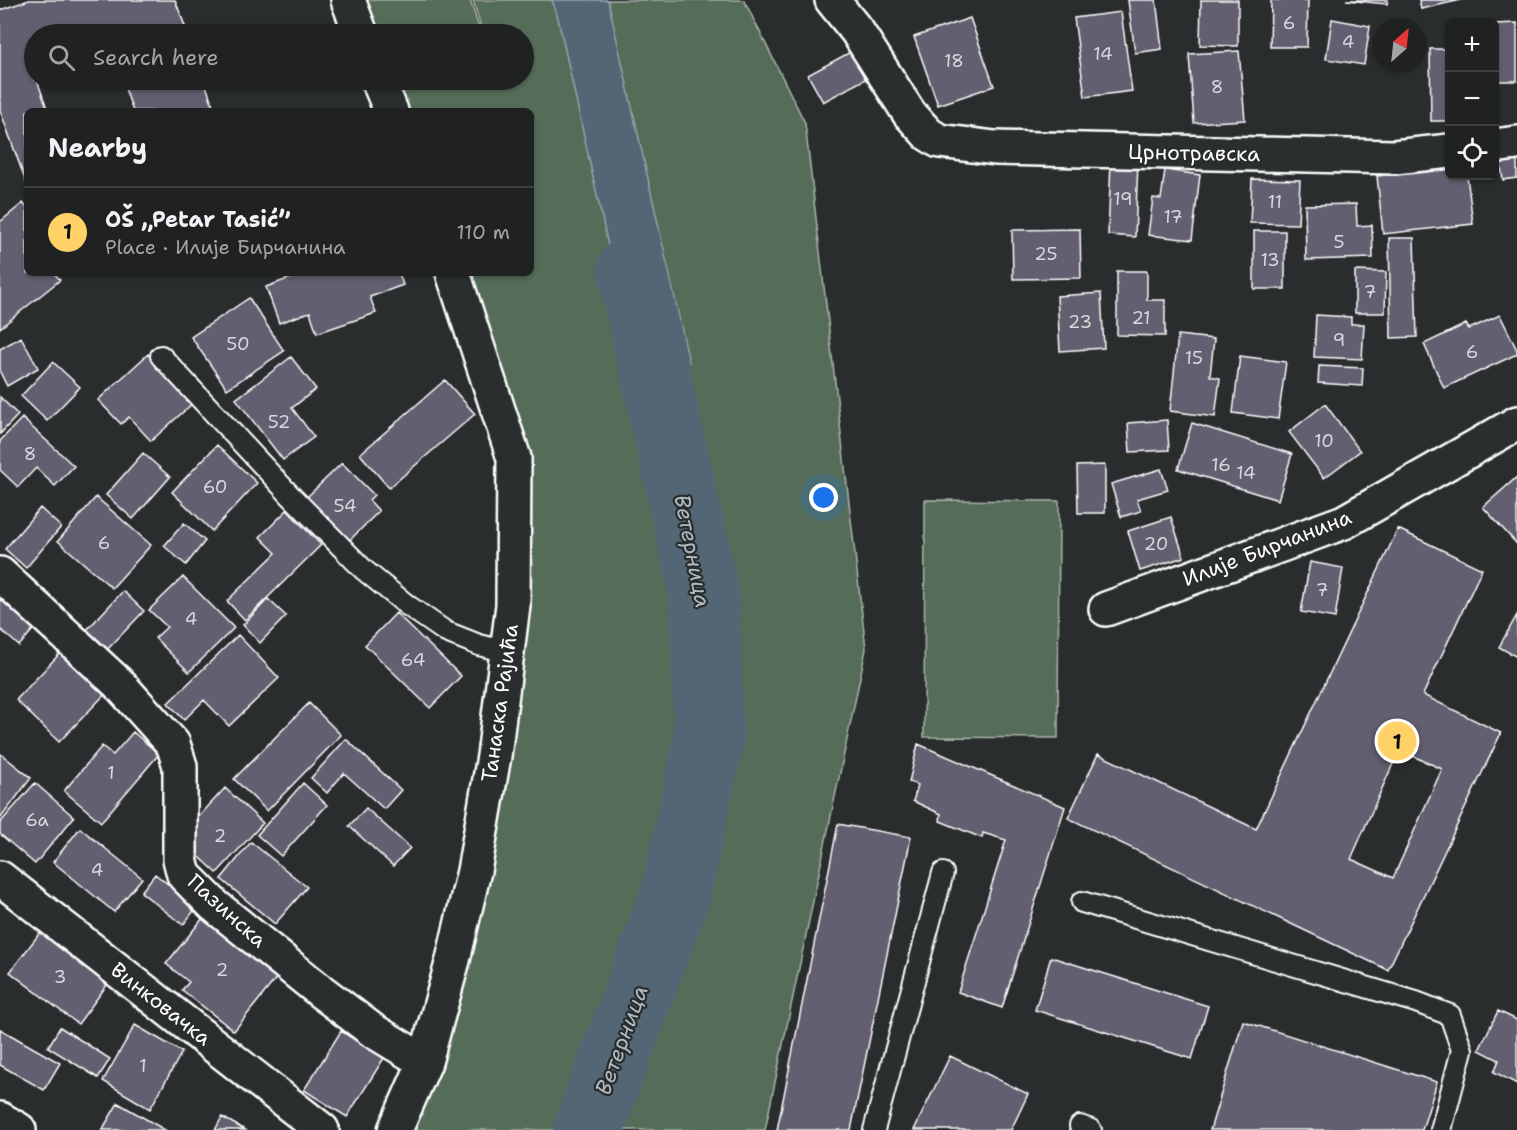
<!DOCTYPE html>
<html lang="en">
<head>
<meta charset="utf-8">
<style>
  body { margin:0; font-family:"Shantell Sans",sans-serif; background:#282a2a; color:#f1f3f6 }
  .controls { position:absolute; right:18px; top:18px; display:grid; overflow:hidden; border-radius:9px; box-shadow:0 2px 4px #0004 }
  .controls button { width:54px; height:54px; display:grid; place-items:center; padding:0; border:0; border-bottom:2px solid #3d3f40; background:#202222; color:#f1f3f6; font:30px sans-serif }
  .compass { position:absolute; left:1373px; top:18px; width:54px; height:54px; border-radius:50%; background:#202222; box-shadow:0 2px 4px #0004; rotate:27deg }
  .you { position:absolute; left:824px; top:498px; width:21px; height:21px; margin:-15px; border:4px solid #fff; border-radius:50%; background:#1a73e8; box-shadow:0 0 0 9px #1a73e833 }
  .badge { display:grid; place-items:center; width:39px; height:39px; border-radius:50%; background:#ffd166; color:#111; font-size:20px; font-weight:700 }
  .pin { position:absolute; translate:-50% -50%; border:3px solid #fff; box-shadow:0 2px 6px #0006 }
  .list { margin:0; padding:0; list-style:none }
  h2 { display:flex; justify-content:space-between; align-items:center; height:78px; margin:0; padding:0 24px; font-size:26px }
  h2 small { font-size:20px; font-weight:400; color:#a2a4a5 }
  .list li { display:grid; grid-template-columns:39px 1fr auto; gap:18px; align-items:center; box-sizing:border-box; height:90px; padding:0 24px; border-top:2px solid #3d3f40 }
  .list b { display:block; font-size:22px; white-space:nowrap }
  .list p { margin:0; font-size:20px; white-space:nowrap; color:#a2a4a5 }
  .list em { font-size:20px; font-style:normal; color:#a2a4a5 }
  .icon { flex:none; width:33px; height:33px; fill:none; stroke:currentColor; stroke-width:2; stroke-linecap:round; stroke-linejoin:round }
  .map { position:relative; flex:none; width:1517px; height:1130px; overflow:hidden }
  .search { position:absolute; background:#202222; box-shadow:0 2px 4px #0004; left:24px; top:24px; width:510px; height:66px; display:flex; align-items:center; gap:15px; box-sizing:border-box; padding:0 21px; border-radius:33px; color:#a2a4a5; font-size:22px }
  .panel { position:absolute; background:#202222; box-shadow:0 2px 4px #0004; left:24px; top:108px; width:510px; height:168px; border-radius:9px }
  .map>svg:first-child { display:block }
  .green { fill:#556c59; stroke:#aab6ac; stroke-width:1.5 }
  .water { fill:#526675; stroke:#97a3ac; stroke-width:1.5 }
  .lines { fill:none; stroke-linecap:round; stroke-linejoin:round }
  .river { stroke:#526675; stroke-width:70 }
  .building { fill:#645f71; stroke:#fff; stroke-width:1.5; fill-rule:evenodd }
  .lane-casing { stroke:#fff; stroke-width:24 }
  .street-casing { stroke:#fff; stroke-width:38 }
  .lane { stroke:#2a2d2e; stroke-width:20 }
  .street { stroke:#2a2d2e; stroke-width:33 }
  .labels { text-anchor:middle; stroke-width:4.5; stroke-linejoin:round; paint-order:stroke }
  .number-label { font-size:18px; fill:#d8d7dc }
  .street-label { font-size:21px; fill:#fff; stroke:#2a2d2e }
  .water-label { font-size:22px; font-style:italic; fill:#b1bac1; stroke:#2a2d2e }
</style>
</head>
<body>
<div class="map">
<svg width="1517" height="1130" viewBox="0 0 1517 1130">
  <rect width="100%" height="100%" fill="#2a2d2e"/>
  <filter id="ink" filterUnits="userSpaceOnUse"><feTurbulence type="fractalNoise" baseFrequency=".0167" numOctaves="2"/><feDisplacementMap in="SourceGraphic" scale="12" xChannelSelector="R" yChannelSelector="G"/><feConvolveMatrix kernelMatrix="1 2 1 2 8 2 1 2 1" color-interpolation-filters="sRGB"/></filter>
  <g filter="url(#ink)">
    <path class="green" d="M 348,0 L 470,0 L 481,34 L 361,34 Z
      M 473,0 L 744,0 L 805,123 L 866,649 L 765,1130 L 395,1130 L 474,871 L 514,458 L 453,273 L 531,273 L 531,111 L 391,111 L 378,80 L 524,80 L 524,34 L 483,34 Z
      M 925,500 L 1059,501 L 1058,738 L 924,737 Z"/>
    <path class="water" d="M 552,0 L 608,0 L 689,362 L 635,368 L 558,18 Z"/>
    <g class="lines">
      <path class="river" d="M 588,1130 L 676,893 L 709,738 L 704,593 L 632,270"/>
    </g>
    <path class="building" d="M 29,0 L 175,0 L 188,34 L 106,34 L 105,31 L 96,34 L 34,34 L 34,56 L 29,58 L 34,74 L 34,80 L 37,80 L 48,111 L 27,111 L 27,185 L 0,110 L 0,10 Z
      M 1128,0 L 1156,0 L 1162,49 L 1135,53 Z
      M 1201,0 L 1238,0 L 1238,46 L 1200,45 Z
      M 1271,0 L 1308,0 L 1307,47 L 1270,47 Z
      M 1346,0 L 1388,0 L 1387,4 Z
      M 1419,0 L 1461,0 L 1421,9 Z
      M 1121,12 L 1132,91 L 1085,97 L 1074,18 Z
      M 970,18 L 994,86 L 938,105 L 914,37 Z
      M 1332,19 L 1370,26 L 1364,65 L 1326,59 Z
      M 1517,23 L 1517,81 L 1494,81 L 1494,24 Z
      M 856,49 L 871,76 L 823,102 L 808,75 Z
      M 1430,49 L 1450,49 L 1450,121 L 1431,121 Z
      M 1239,51 L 1245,120 L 1194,123 L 1189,54 Z
      M 122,80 L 204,80 L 215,111 L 133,111 Z
      M 1517,158 L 1517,178 L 1503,180 L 1500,160 Z
      M 1111,161 L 1138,162 L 1135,237 L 1108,235 Z
      M 1450,168 L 1450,176 L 1467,176 L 1473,224 L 1383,234 L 1377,176 Z
      M 1165,170 L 1200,175 L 1192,240 L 1148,235 L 1153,198 L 1161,199 Z
      M 1252,179 L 1300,180 L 1298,224 L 1250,223 Z
      M 23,203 L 27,208 L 27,273 L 54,273 L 60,280 L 0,328 L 0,222 Z
      M 1356,204 L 1357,226 L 1372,225 L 1373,258 L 1306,260 L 1305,205 Z
      M 1080,229 L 1081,278 L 1013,279 L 1012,230 Z
      M 1254,231 L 1285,231 L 1285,289 L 1254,289 Z
      M 1389,238 L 1414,238 L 1417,337 L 1391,338 Z
      M 1117,271 L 1147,271 L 1147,300 L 1165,300 L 1165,336 L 1117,335 Z
      M 1355,271 L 1386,272 L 1385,313 L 1355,313 Z
      M 304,273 L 399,273 L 403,285 L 370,297 L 376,313 L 317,333 L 310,312 L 279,323 L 266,287 Z
      M 1101,293 L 1104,348 L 1060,351 L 1057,296 Z
      M 249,298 L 284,351 L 227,389 L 191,337 Z
      M 1316,315 L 1351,317 L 1351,324 L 1364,324 L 1362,359 L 1314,357 Z
      M 1500,315 L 1517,350 L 1517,354 L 1444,388 L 1424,344 L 1466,324 L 1469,329 Z
      M 1178,335 L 1214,339 L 1210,376 L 1220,378 L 1215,417 L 1170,411 Z
      M 21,337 L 38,368 L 7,386 L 0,372 L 0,349 Z
      M 148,354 L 193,403 L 151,441 L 129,417 L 121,424 L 98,400 Z
      M 1240,356 L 1286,362 L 1278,419 L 1233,413 Z
      M 291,357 L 316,389 L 292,408 L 314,437 L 283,460 L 236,399 Z
      M 53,362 L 80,387 L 47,421 L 21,396 Z
      M 1319,366 L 1363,368 L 1362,386 L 1318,383 Z
      M 445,380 L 475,414 L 389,488 L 360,454 Z
      M 0,397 L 18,415 L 0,434 Z
      M 1325,404 L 1360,451 L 1324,478 L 1289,432 Z
      M 22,418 L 74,466 L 55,486 L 36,468 L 18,487 L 0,470 L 0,441 Z
      M 1167,420 L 1169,450 L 1130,452 L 1128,423 Z
      M 1192,423 L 1292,454 L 1278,500 L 1178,469 Z
      M 217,445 L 257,483 L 212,531 L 172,492 Z
      M 143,453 L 170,477 L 133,519 L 106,495 Z
      M 342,463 L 374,495 L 369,500 L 379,511 L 350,540 L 307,497 Z
      M 1105,465 L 1105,513 L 1078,513 L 1077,466 Z
      M 1161,469 L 1168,490 L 1137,499 L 1141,511 L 1121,517 L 1111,484 Z
      M 1517,477 L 1517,544 L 1483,507 Z
      M 96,497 L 151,545 L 112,588 L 58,541 Z
      M 40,508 L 61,527 L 26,568 L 5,549 Z
      M 287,510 L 321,545 L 245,620 L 227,601 L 276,553 L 260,537 Z
      M 1171,517 L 1184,557 L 1140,571 L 1128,531 Z
      M 184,523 L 205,541 L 186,565 L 164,546 Z
      M 1398,529 L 1482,569 L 1423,695 L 1501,733 L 1388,970 L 1068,818 L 1098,754 L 1256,829 ZM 1399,750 L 1442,769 L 1393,878 L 1351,859 Z
      M 1310,562 L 1343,568 L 1335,618 L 1301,612 Z
      M 183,577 L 234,628 L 189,672 L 155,638 L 167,627 L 149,610 Z
      M 123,591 L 144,611 L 105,652 L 84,633 Z
      M 0,592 L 37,625 L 19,646 L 0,629 Z
      M 268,599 L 286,616 L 260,643 L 243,625 Z
      M 396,613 L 461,676 L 430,708 L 365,645 Z
      M 1517,615 L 1517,657 L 1499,647 Z
      M 238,635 L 279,678 L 229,726 L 204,700 L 184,720 L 168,703 Z
      M 64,649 L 108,691 L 59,742 L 16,700 Z
      M 309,703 L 341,735 L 267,811 L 234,779 Z
      M 133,732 L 159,754 L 101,822 L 64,791 L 102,746 L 113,755 Z
      M 346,739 L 401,790 L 384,809 L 344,773 L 327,793 L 311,778 Z
      M 918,744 L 1065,807 L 1002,1008 L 958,992 L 1006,840 L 983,833 L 982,838 L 940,821 L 941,814 L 913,801 L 918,785 L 909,782 Z
      M 1,754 L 31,778 L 0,819 L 0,755 Z
      M 35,783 L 74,817 L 35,864 L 0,834 L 0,823 Z
      M 303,783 L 327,805 L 281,856 L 257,835 Z
      M 225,788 L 263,823 L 217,873 L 190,848 L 191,825 Z
      M 366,808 L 410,848 L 393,866 L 349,826 Z
      M 838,824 L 911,837 L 851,1130 L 777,1130 Z
      M 80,828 L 142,878 L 114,912 L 53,862 Z
      M 251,842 L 307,887 L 275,924 L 221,879 Z
      M 155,874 L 197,907 L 183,925 L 141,892 Z
      M 207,913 L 278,976 L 234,1031 L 182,990 L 189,982 L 166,964 Z
      M 42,930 L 110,981 L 78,1024 L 10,972 Z
      M 1051,957 L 1208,1006 L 1192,1059 L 1035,1010 Z
      M 1498,1011 L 1517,1020 L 1517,1084 L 1494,1072 L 1499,1060 L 1479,1050 Z
      M 1243,1021 L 1437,1082 L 1422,1130 L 1210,1130 Z
      M 135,1025 L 182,1052 L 150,1109 L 103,1081 Z
      M 60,1027 L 110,1059 L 98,1078 L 48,1047 Z
      M 0,1029 L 60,1063 L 44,1090 L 0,1065 Z
      M 341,1031 L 384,1058 L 347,1117 L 304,1090 Z
      M 950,1056 L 1028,1094 L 1011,1130 L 914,1130 Z
      M 118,1103 L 165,1130 L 102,1130 Z
      M 222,1117 L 245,1130 L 215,1130 Z"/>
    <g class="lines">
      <g class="lane-casing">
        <path id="lane" d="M 161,356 L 291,496 L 364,570 L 407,605 L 446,632 L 479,645 L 507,652
          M 1082,902 L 1416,1002 L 1450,1015 L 1462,1050 L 1441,1130
          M 1080,1126 L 1091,1130
          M 874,1130 L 943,873"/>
      </g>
      <g class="street-casing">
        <path id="street" d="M 348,0 L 361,34
          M 832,0 L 857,31 L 909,113 L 928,134 L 939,141 L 995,148 L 1394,157 L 1450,151
          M 378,80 L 391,111
          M 1494,146 L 1517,143
          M 0,574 L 119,684 L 173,744 L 180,766 L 180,859 L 184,875 L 215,906 L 319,990 L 372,1030 L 425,1062
          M 1106,609 L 1344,522 L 1517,423
          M 0,878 L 322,1130
          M 0,1119 L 19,1130
          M 395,1130 L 425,1062 L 453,960 L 474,871 L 494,756 L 513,605 L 514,458 L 453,273"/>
      </g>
      <use href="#lane" class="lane"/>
      <use href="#street" class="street"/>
    </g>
  </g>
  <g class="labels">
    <g class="number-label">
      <text x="1289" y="29">6</text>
      <text x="1348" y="48">4</text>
      <text x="1103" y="60">14</text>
      <text x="954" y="67">18</text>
      <text x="1217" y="93">8</text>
      <text x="1123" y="205">19</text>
      <text x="1275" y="208">11</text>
      <text x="1173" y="223">17</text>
      <text x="1339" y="248">5</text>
      <text x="1046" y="260">25</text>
      <text x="1270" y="266">13</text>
      <text x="1370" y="298">7</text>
      <text x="1141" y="324">21</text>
      <text x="1080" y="328">23</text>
      <text x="1339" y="346">9</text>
      <text x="238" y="350">50</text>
      <text x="1472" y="358">6</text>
      <text x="1194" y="364">15</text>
      <text x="279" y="428">52</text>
      <text x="1324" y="447">10</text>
      <text x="30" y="460">8</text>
      <text x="1221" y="471">16</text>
      <text x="1246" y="479">14</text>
      <text x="215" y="493">60</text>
      <text x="345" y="512">54</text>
      <text x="104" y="549">6</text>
      <text x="1156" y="550">20</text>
      <text x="1322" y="596">7</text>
      <text x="191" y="625">4</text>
      <text x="413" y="666">64</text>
      <text x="111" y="779">1</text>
      <text x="37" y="826">6a</text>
      <text x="220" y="842">2</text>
      <text x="97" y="876">4</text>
      <text x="222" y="976">2</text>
      <text x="60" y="983">3</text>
      <text x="143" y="1072">1</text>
    </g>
    <g class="street-label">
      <text transform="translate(1194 153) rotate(1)" y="7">Црнотравска</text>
      <text transform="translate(1267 548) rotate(-21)" y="7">Илије Бирчанина</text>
      <text transform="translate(500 703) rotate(-82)" y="7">Танаска Рајића</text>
      <text transform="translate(227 911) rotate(42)" y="7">Пазинска</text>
      <text transform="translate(161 1004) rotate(38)" y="7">Винковачка</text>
    </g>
    <g class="water-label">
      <text transform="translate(693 551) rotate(79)" y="8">Ветерница</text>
      <text transform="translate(621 1040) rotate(-70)" y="8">Ветерница</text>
    </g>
  </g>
</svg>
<div class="controls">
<button>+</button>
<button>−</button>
<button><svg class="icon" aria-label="locate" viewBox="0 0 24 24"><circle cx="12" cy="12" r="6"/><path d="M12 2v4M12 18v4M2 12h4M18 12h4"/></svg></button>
</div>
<svg class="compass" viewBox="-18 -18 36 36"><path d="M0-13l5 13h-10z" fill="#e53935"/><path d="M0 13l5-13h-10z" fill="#a2a4a5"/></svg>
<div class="you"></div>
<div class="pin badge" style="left:1397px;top:741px">1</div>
<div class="search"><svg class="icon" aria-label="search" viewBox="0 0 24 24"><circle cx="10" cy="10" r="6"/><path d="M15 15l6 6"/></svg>Search here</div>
<section class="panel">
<h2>Nearby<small></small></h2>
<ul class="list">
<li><span class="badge">1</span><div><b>OŠ „Petar Tasić”</b><p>Place · Илије Бирчанина</p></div><em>110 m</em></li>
</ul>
</section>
</div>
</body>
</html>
